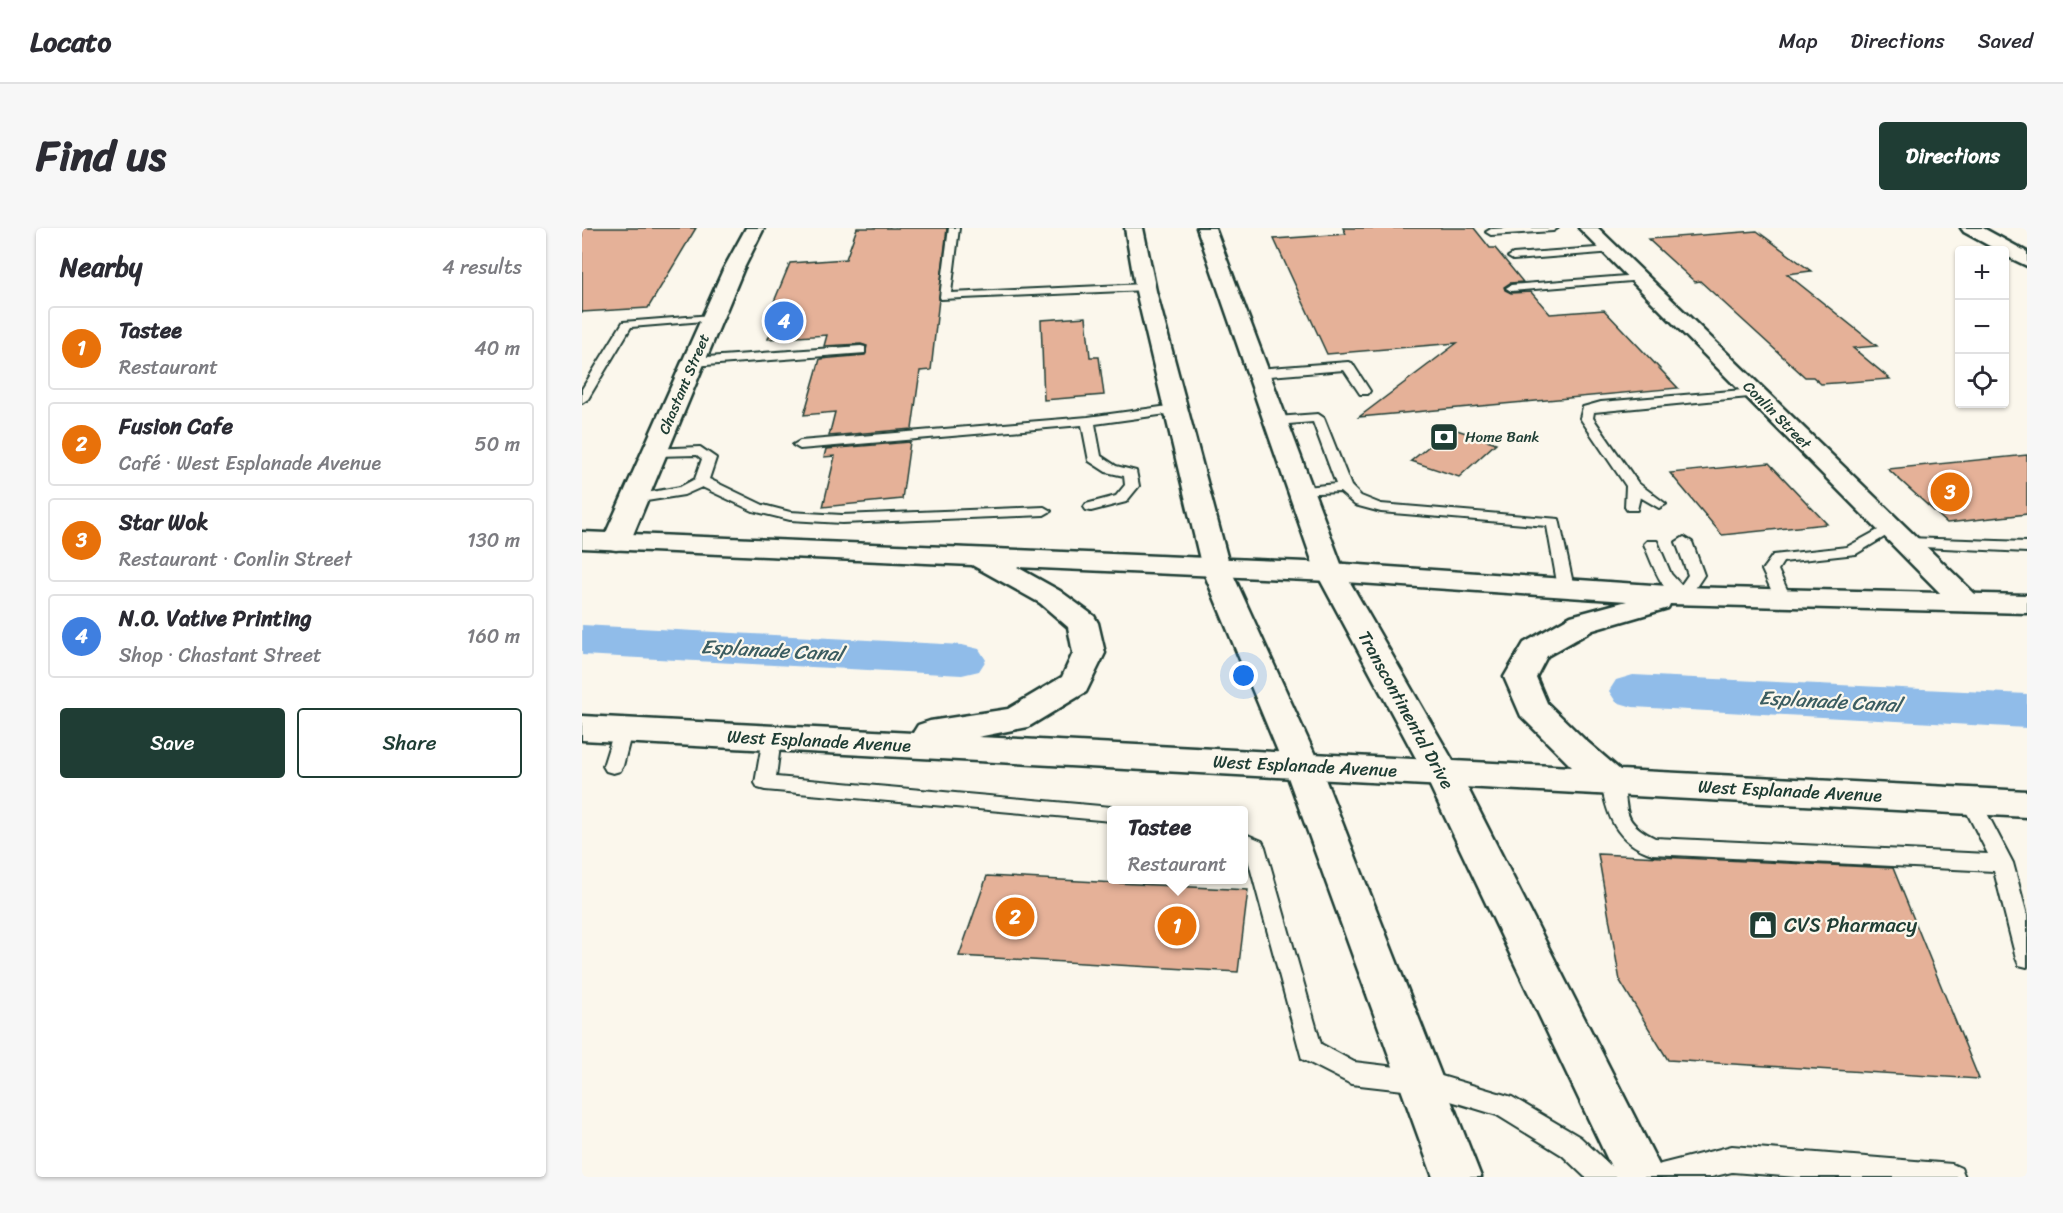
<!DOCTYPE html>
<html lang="en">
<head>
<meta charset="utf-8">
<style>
  body { margin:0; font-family:Sriracha,sans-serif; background:#f7f7f7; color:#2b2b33 }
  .controls { position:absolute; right:18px; top:18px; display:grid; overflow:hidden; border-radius:6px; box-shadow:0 2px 4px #0004 }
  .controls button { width:54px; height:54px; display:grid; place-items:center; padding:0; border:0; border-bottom:2px solid #e1e1e2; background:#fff; color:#2b2b33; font:30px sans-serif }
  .you { position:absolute; left:662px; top:448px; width:21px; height:21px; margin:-15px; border:4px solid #fff; border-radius:50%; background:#1a73e8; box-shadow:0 0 0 9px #1a73e833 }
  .badge { display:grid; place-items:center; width:39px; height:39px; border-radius:50%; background:#1f3d34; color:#fff; font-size:20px; font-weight:700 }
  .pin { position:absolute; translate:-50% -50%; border:3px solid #fff; box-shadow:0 2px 6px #0006 }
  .popup { position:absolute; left:525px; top:578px; width:141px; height:78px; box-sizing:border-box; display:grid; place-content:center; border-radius:6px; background:#fff; filter:drop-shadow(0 2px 4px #0005); font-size:20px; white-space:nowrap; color:#7c7c81 }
  .popup b { font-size:22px; color:#2b2b33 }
  .popup::after { content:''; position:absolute; left:50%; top:100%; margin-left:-12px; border:12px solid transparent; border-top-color:#fff }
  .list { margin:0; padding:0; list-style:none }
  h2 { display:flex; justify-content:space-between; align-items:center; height:78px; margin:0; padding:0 24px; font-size:26px }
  h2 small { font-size:20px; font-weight:400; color:#7c7c81 }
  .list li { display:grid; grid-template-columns:39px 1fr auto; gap:18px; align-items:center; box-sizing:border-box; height:84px; margin:0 12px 12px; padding:0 12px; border:2px solid #e1e1e2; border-radius:6px }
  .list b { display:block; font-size:22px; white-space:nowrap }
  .list p { margin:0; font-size:20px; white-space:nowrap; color:#7c7c81 }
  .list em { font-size:20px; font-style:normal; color:#7c7c81 }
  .actions { display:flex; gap:12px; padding:18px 24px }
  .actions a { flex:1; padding:14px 0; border:2px solid #1f3d34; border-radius:6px; text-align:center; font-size:21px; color:#1f3d34 }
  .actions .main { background:#1f3d34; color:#fff }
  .icon { flex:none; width:33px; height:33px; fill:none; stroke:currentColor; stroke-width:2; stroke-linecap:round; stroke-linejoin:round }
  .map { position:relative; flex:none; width:1445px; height:949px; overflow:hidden; border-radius:6px }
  header { display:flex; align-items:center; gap:36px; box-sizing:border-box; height:84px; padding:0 30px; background:#fff; border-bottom:2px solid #e1e1e2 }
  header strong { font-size:28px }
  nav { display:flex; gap:33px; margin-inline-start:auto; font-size:21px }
  .intro { display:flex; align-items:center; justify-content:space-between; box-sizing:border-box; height:144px; padding:0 36px }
  h1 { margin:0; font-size:42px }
  .button { padding:15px 27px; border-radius:6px; background:#1f3d34; color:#fff; font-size:21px; font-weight:700 }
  main { display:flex; gap:36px; padding:0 36px }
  aside { flex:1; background:#fff; border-radius:6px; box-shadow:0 2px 4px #0004 }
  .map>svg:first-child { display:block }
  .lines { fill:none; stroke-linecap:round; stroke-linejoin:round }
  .canal { fill:#90bce9; fill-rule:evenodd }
  .building { fill:#e5b198; stroke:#1f3d34; stroke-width:1.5 }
  .service-casing { stroke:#1f3d34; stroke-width:4 }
  .minor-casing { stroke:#1f3d34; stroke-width:5 }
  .tertiary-casing { stroke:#1f3d34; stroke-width:5 }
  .secondary-casing { stroke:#1f3d34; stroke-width:5 }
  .service { fill:#fbf7ec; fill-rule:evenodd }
  .minor { fill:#fbf7ec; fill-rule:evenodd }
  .tertiary { fill:#fbf7ec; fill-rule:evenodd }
  .secondary { fill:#fbf7ec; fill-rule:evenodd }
  .labels { text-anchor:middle; stroke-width:4.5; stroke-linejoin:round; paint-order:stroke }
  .far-street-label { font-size:15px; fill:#1f3d34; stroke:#fbf7ec }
  .far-poi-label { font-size:15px; fill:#1f3d34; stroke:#fbf7ec; text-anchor:start }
  .street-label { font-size:18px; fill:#1f3d34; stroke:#fbf7ec }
  .water-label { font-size:20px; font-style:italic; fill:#3b5d61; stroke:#fbf7ec }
  .near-poi-label { font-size:21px; fill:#1f3d34; stroke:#fbf7ec; text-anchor:start }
</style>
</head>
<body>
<header>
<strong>Locato</strong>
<nav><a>Map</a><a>Directions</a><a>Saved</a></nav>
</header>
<div class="intro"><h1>Find us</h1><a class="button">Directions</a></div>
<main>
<aside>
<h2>Nearby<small>4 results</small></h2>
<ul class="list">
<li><span class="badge" style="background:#e8710a">1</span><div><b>Tastee</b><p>Restaurant</p></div><em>40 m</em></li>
<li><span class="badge" style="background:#e8710a">2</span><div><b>Fusion Cafe</b><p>Café · West Esplanade Avenue</p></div><em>50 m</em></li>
<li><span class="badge" style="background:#e8710a">3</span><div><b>Star Wok</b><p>Restaurant · Conlin Street</p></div><em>130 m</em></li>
<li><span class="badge" style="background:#3f7fe0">4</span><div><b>N.O. Vative Printing</b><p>Shop · Chastant Street</p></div><em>160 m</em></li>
</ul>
<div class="actions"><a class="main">Save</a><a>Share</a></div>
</aside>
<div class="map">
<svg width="1445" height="949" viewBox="0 0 1445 949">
  <rect width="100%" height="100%" fill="#fbf7ec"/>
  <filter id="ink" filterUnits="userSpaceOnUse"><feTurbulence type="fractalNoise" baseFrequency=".0167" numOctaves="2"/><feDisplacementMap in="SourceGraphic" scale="12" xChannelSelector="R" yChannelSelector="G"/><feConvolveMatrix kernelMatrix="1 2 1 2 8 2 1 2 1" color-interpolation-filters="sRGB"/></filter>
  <g filter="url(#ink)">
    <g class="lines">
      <path class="canal" d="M 0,397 L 380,417 L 397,421 L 404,432 L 397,443 L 380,447 L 0,427 Z
        M 1051,447 L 1445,466 L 1445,500 L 1051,479 L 1034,474 L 1027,463 L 1034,452 Z"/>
    </g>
    <path class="building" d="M 0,0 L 114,0 L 66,80 L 0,84 Z
      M 275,0 L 365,0 L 349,142 L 338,143 L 330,201 L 247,208 L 253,184 L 222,187 L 238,131 L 283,127 L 285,118 L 279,116 L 242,118 L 245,107 L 186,111 L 200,75 L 191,76 L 208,35 L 264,31 Z
      M 761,0 L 892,0 L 908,20 L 913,20 L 941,54 L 928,55 L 922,59 L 923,62 L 929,65 L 949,64 L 968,86 L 1022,82 L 1096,160 L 777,189 L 875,115 L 745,126 L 692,11 L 764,6 Z
      M 1175,3 L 1229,43 L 1205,46 L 1295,118 L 1271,120 L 1308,151 L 1239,156 L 1231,149 L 1223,149 L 1118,53 L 1113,54 L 1066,11 Z
      M 504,89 L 508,129 L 517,129 L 522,167 L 462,172 L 459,92 Z
      M 869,200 L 914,215 L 877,249 L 829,233 Z
      M 328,214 L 320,271 L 241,279 L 253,228 L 242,229 L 244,221 Z
      M 1445,227 L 1445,286 L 1365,295 L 1306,241 Z
      M 1187,235 L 1245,296 L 1140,307 L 1088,245 Z
      M 1016,626 L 1311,640 L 1397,851 L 1086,832 L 1038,753 Z
      M 405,648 L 666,662 L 656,744 L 377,728 Z"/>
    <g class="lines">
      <g class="service-casing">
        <path id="service" d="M 367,0 L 377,0 L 369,65 L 564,56 L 569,59 L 564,62 L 359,71 L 358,69 Z
          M 926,0 L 976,0 L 971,3 L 909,7 L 904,4 L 909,1 Z
          M 1028,19 L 1033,22 L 1032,24 L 931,32 L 926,29 L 931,26 Z
          M 1057,47 L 1061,48 L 1061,52 L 929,63 L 924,60 L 929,57 Z
          M 130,87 L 134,88 L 134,92 L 49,99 L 6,171 L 0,175 L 0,161 L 41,94 Z
          M 279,118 L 283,119 L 283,125 L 111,138 L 105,134 L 111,130 Z
          M 766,134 L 770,135 L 788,163 L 786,166 L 778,166 L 762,142 L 676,149 L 670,145 L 676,141 Z
          M 1173,161 L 1179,165 L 1177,168 L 1012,184 L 1011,190 L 1056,255 L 1084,276 L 1077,280 L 1058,269 L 1055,282 L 1045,282 L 1043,279 L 1044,258 L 998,190 L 1001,179 L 1019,174 Z
          M 594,177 L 599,178 L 600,181 L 599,184 L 513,196 L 519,228 L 534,238 L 554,243 L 557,258 L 544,274 L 509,283 L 504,282 L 502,279 L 504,276 L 534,268 L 543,257 L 542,248 L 524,244 L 507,233 L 500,197 L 218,221 L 211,217 L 218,213 L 506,189 Z
          M 736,186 L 742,190 L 769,258 L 779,268 L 799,276 L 977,291 L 992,360 L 984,365 L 976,360 L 965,298 L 799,284 L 773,277 L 758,264 L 714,266 L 712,263 L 714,260 L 754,256 L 731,194 L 694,197 L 687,193 L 694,189 Z
          M 118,219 L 134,230 L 127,251 L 181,277 L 208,284 L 260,287 L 462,279 L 469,283 L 462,287 L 260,295 L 208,292 L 171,283 L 120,259 L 102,267 L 52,275 L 47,274 L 45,271 L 47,268 L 98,259 L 113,251 L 120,231 L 115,227 L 73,228 L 66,224 L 68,221 Z
          M 1309,295 L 1316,299 L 1314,302 L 1274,326 L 1201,334 L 1196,342 L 1209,370 L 1201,375 L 1193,370 L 1180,342 L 1191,327 L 1265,319 Z
          M 1102,309 L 1110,314 L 1122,347 L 1106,371 C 1083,377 1069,332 1062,316 L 1065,313 L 1075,313 L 1089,346 L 1099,357 L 1106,347 L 1094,314 Z
          M 1325,310 L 1445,314 L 1445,324 L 1320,318 L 1317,315 L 1320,312 Z
          M 41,497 L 48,499 L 50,503 L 41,538 L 38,543 L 31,545 L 24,543 L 21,538 L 32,503 L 34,499 Z
          M 190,504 L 197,505 L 199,510 L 194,549 L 529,579 L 537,582 L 529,582 L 529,593 L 183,562 L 176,560 L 173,555 L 181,510 L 183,505 Z
          M 1029,547 L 1036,549 C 1053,578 1031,589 1073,610 L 1406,626 L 1379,573 L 1382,568 L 1389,566 L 1396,568 L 1431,635 L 1445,687 L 1445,739 L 1437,737 L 1434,730 L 1412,643 L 1070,626 C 1034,614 1025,589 1019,554 L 1022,549 Z
          M 661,605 L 680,613 L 683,619 L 739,816 L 772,834 L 839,842 L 930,869 L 998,909 L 1031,940 L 1035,949 L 1003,949 L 980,927 L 915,887 L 839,864 L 769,856 L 720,831 L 664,624 L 661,622 Z
          M 1150,918 L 1370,936 L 1379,940 L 1383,949 L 1215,949 L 1150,944 L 1129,949 L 1066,949 L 1070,940 L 1079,936 Z"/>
      </g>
      <g class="minor-casing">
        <path id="minor" d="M 164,0 L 182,0 L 161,42 L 48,314 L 44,320 L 34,322 L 24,320 L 20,314 L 141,42 Z
          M 997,0 L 1016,0 L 1395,368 L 1399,374 L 1395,380 L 1384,383 L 1373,380 Z
          M 1379,0 L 1401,0 L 1445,24 L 1445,38 L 1422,27 L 1422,22 L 1415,22 L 1382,4 Z"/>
      </g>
      <g class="tertiary-casing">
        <path id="tertiary" d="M 543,0 L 561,0 L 574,63 L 648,340 L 738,538 L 899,949 L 851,949 L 702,538 L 620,340 L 554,63 Z
          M 615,0 L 633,0 L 762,344 L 878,545 L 1083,949 L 1034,949 L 842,545 L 734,344 Z"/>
      </g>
      <g class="secondary-casing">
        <path id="secondary" d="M 0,304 L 748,335 L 1100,359 L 1445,367 L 1445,385 L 1088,376 L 1086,380 L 1011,402 L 965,428 L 954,449 L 965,475 L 1002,511 L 1038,542 L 1445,563 L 1445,589 L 0,512 L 0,488 L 331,505 L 336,497 L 348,493 L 426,481 L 480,449 L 491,425 L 486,399 L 458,375 L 390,337 L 0,320 ZM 435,339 L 748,353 L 1045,373 L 989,388 L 942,415 L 922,449 L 939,488 L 990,539 L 396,509 L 446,499 L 504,464 L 523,425 L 516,395 L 512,388 L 478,363 Z"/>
      </g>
      <use href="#service" class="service"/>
      <use href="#minor" class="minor"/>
      <use href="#tertiary" class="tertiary"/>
      <use href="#secondary" class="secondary"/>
    </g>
  </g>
  <defs>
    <g id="bank-square" transform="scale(1.5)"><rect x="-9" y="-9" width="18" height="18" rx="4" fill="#1f3d34" stroke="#fbf7ec"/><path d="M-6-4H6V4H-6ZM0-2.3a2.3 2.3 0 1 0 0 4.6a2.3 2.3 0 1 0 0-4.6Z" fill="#fff"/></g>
    <g id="shop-square" transform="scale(1.5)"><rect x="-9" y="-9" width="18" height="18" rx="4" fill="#1f3d34" stroke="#fbf7ec"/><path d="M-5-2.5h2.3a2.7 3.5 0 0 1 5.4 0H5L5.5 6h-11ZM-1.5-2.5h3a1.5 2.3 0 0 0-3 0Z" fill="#fff"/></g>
  </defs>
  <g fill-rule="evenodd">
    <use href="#bank-square" x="862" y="209"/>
    <use href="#shop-square" x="1181" y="697"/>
  </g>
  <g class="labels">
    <g class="far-street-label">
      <text transform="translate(102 156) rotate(-67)" y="5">Chastant Street</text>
      <text transform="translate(1195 187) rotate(45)" y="5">Conlin Street</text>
    </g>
    <g class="far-poi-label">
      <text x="883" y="214">Home Bank</text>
    </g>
    <g class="street-label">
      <text transform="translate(824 482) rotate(61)" y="6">Transcontinental Drive</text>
      <text transform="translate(237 513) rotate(3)" y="6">West Esplanade Avenue</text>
      <text transform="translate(723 538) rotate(3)" y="6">West Esplanade Avenue</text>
      <text transform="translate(1208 563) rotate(3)" y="6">West Esplanade Avenue</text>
    </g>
    <g class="water-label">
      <text transform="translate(190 422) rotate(3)" y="7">Esplanade Canal</text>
      <text transform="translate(1248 473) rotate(3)" y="7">Esplanade Canal</text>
    </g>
    <g class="near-poi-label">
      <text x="1202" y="704">CVS Pharmacy</text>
    </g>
  </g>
</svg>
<div class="controls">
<button>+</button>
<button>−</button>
<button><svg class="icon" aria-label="locate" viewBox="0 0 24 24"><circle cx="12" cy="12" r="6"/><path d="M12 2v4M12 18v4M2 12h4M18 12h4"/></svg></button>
</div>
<div class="you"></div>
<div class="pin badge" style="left:595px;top:698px;background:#e8710a">1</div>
<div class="popup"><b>Tastee</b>Restaurant</div>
<div class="pin badge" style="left:433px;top:689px;background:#e8710a">2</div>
<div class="pin badge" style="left:1368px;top:264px;background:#e8710a">3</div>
<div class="pin badge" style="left:202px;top:93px;background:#3f7fe0">4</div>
</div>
</main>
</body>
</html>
